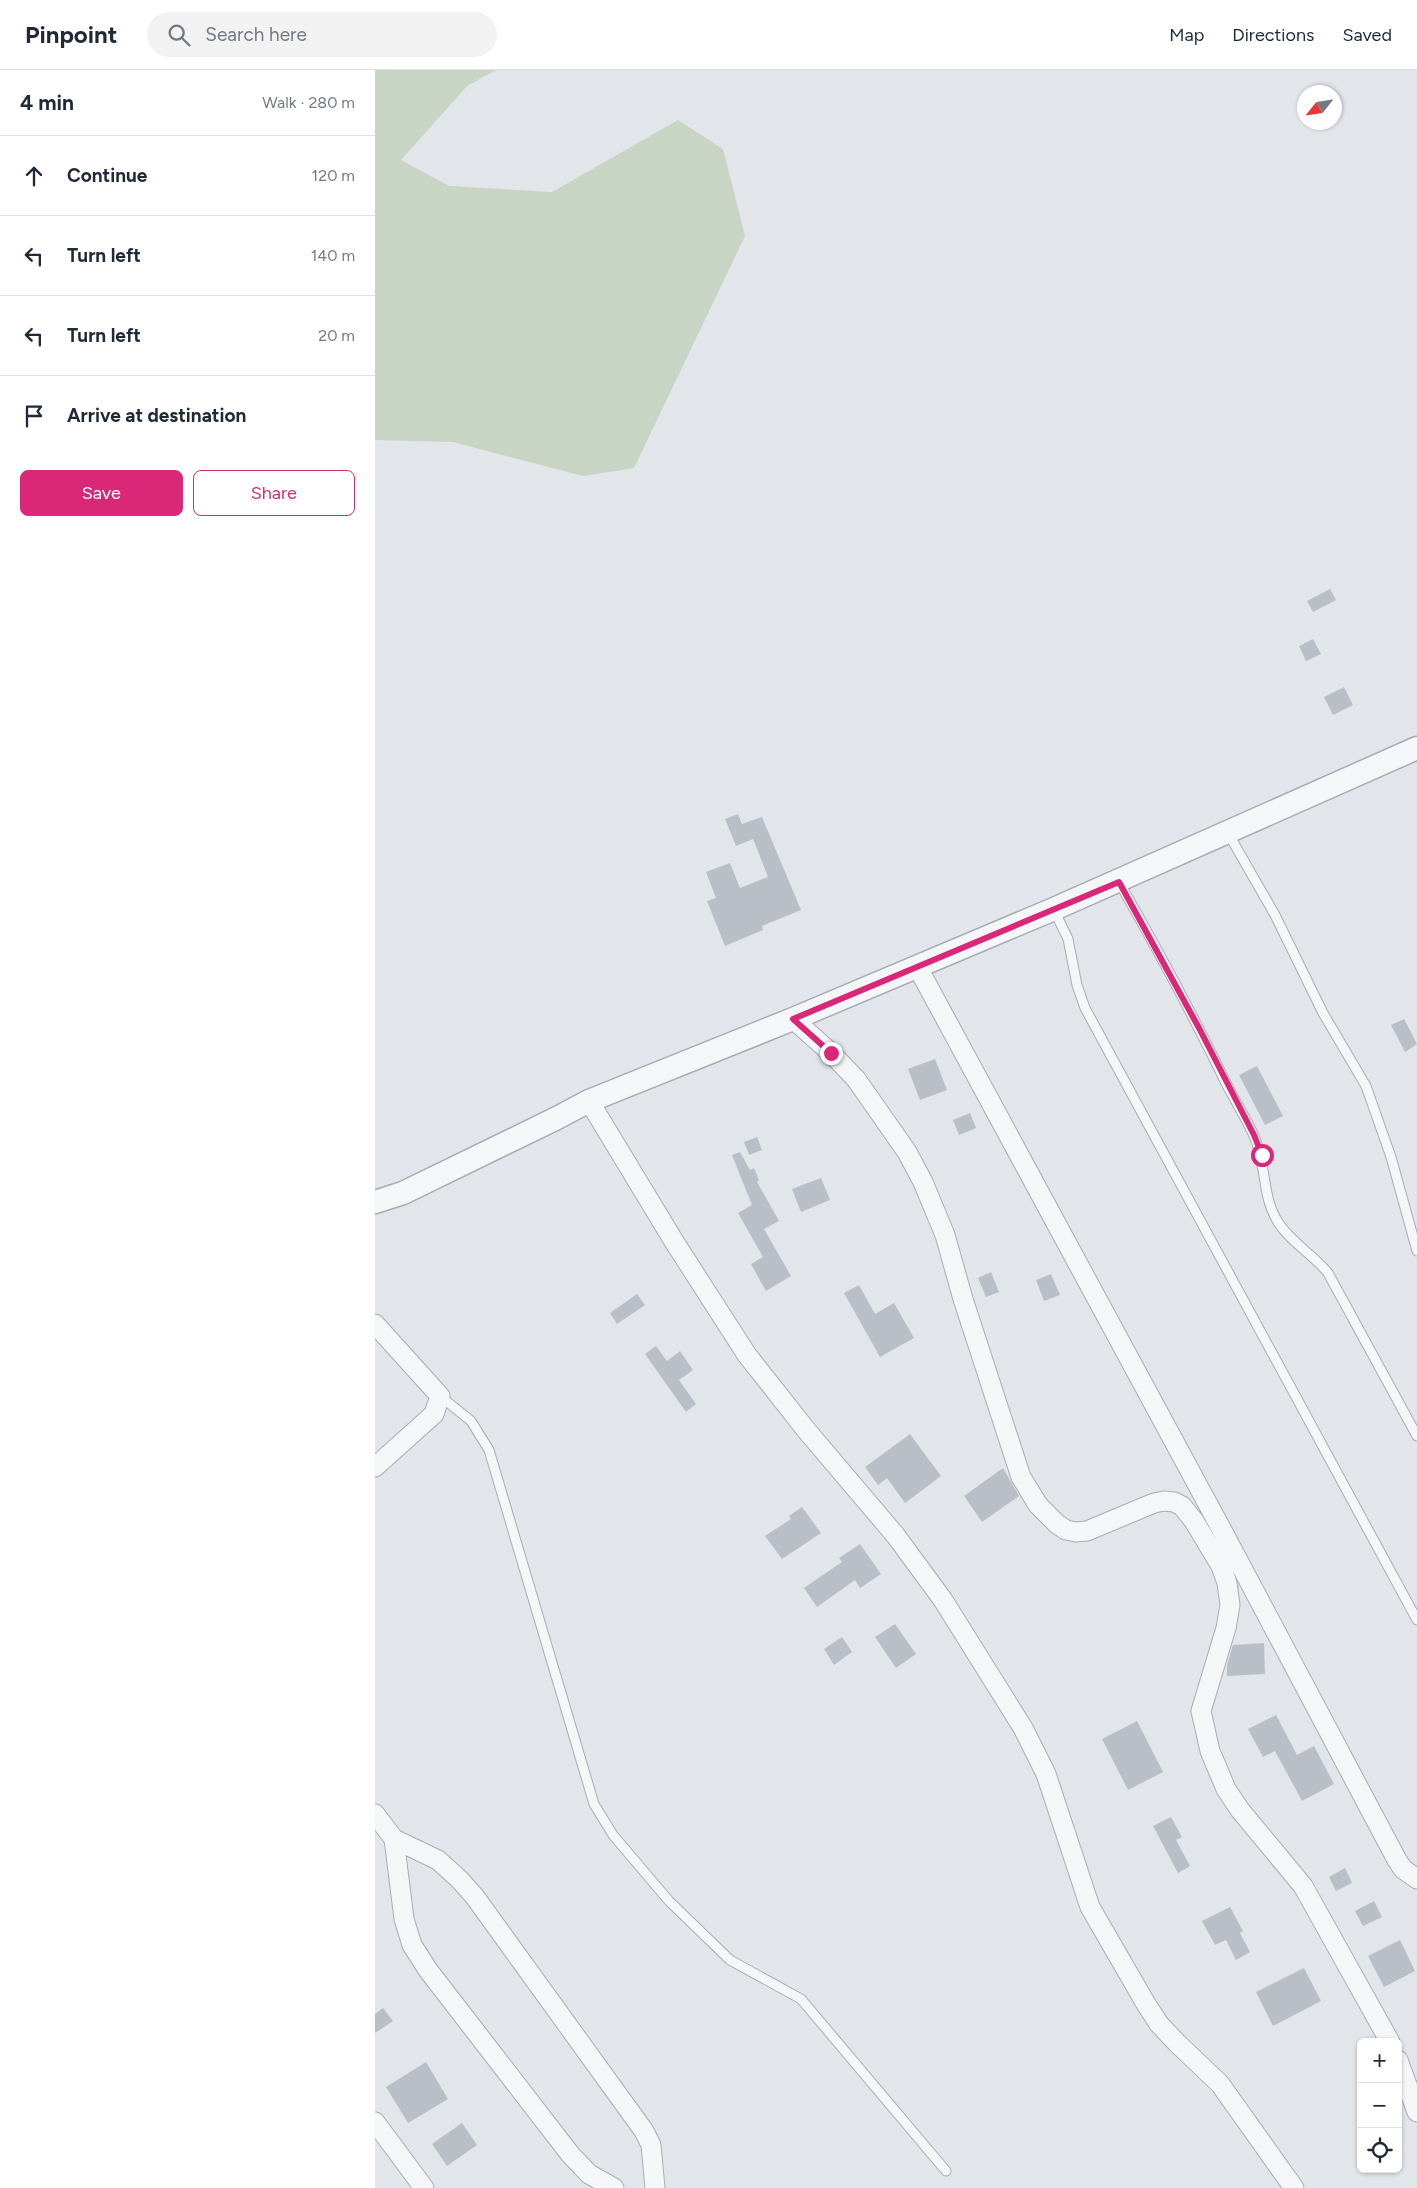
<!DOCTYPE html>
<html lang="en">
<head>
<meta charset="utf-8">
<style>
  body { margin:0; font-family:Figtree,sans-serif; background:#f2f2f3; color:#1f2937 }
  .controls { position:absolute; right:15px; bottom:15px; display:grid; overflow:hidden; border-radius:8px; box-shadow:0 1px 4px #0004 }
  .controls button { width:45px; height:45px; display:grid; place-items:center; padding:0; border:0; border-bottom:1px solid #e0e1e3; background:#fff; color:#1f2937; font:25px sans-serif }
  .compass { position:absolute; left:922px; top:15px; width:45px; height:45px; border-radius:50%; background:#fff; box-shadow:0 1px 4px #0004; rotate:240deg }
  .stop { position:absolute; width:15px; height:15px; margin:-11px; border:4px solid #db2777; border-radius:50%; background:#fff }
  .stop.end { background:#db2777; border-color:#fff; box-shadow:0 1px 5px #0008 }
  .list { margin:0; padding:0; list-style:none }
  h2 { display:flex; justify-content:space-between; align-items:center; height:65px; margin:0; padding:0 20px; font-size:21px }
  h2 small { font-size:16px; font-weight:400; color:#747a83 }
  .list li { display:grid; grid-template-columns:32px 1fr auto; gap:15px; align-items:center; box-sizing:border-box; height:80px; padding:0 20px; border-top:1px solid #e0e1e3 }
  .list b { display:block; font-size:19px; white-space:nowrap }
  .list em { font-size:16px; font-style:normal; color:#747a83 }
  .actions { display:flex; gap:10px; padding:15px 20px }
  .actions a { flex:1; padding:11px 0; border:1px solid #db2777; border-radius:8px; text-align:center; font-size:18px; color:#db2777 }
  .actions .main { background:#db2777; color:#fff }
  .icon { flex:none; width:28px; height:28px; fill:none; stroke:currentColor; stroke-width:2; stroke-linecap:round; stroke-linejoin:round }
  .map { position:relative; flex:none; width:1042px; height:2118px; overflow:hidden }
  header { display:flex; align-items:center; gap:30px; box-sizing:border-box; height:70px; padding:0 25px; background:#fff; border-bottom:1px solid #e0e1e3 }
  header strong { font-size:24px }
  nav { display:flex; gap:28px; margin-inline-start:auto; font-size:18px }
  .search { width:350px; height:45px; background:#f2f2f3; display:flex; align-items:center; gap:12px; box-sizing:border-box; padding:0 18px; border-radius:28px; color:#747a83; font-size:19px }
  main { display:flex }
  aside { flex:1; background:#fff }
  .map>svg:first-child { display:block }
  .green { fill:#c8d4c4 }
  .building { fill:#babfc7 }
  .lines { fill:none; stroke-linecap:round; stroke-linejoin:round }
  .service-casing { stroke:#a7acb4; stroke-width:11 }
  .minor-casing { stroke:#a7acb4; stroke-width:21 }
  .tertiary-casing { stroke:#a7acb4; stroke-width:25 }
  .service { stroke:#f5f6f8; stroke-width:9 }
  .minor { stroke:#f5f6f8; stroke-width:19 }
  .tertiary { stroke:#f5f6f8; stroke-width:22 }
  .route { stroke:#db2777; stroke-width:6 }
</style>
</head>
<body>
<header>
<strong>Pinpoint</strong>
<div class="search"><svg class="icon" aria-label="search" viewBox="0 0 24 24"><circle cx="10" cy="10" r="6"/><path d="M15 15l6 6"/></svg>Search here</div>
<nav><a>Map</a><a>Directions</a><a>Saved</a></nav>
</header>
<main>
<aside>
<h2>4 min<small>Walk · 280 m</small></h2>
<ul class="list">
<li><svg class="icon" aria-label="ahead" viewBox="0 0 24 24"><path d="M12 20V5M6 11l6-6 6 6"/></svg><div><b>Continue</b></div><em>120 m</em></li>
<li><svg class="icon" aria-label="left" viewBox="0 0 24 24"><path d="M17 20v-9H6M10 6l-5 5 5 5"/></svg><div><b>Turn left</b></div><em>140 m</em></li>
<li><svg class="icon" aria-label="left" viewBox="0 0 24 24"><path d="M17 20v-9H6M10 6l-5 5 5 5"/></svg><div><b>Turn left</b></div><em>20 m</em></li>
<li><svg class="icon" aria-label="arrive" viewBox="0 0 24 24"><path d="M6 21V4h12l-3 4 3 4H6"/></svg><div><b>Arrive at destination</b></div></li>
</ul>
<div class="actions"><a class="main">Save</a><a>Share</a></div>
</aside>
<div class="map">
<svg width="1042" height="2118" viewBox="0 0 1042 2118">
  <rect width="100%" height="100%" fill="#e2e5ea"/>
  <path class="green" d="M 0,0 L 121,0 L 92,16 L 26,90 L 74,116 L 177,122 L 303,50 L 348,79 L 370,166 L 259,398 L 208,406 L 78,372 L 0,370 Z"/>
  <path class="building" d="M 955,519 L 961,530 L 938,542 L 932,531 Z
    M 938,569 L 946,584 L 931,591 L 924,576 Z
    M 969,617 L 978,635 L 958,645 L 949,627 Z
    M 363,744 L 367,754 L 387,747 L 426,840 L 387,856 L 388,860 L 350,876 L 332,831 L 341,828 L 331,802 L 355,793 L 365,818 L 393,807 L 378,769 L 361,776 L 350,749 Z
    M 1029,949 L 1042,974 L 1030,982 L 1016,955 Z
    M 560,989 L 572,1020 L 545,1030 L 533,999 Z
    M 882,996 L 908,1046 L 890,1055 L 864,1005 Z
    M 595,1043 L 601,1058 L 584,1065 L 578,1050 Z
    M 382,1067 L 387,1080 L 374,1085 L 369,1072 Z
    M 365,1082 L 375,1100 L 379,1098 L 384,1110 L 382,1112 L 404,1151 L 389,1159 L 416,1206 L 391,1221 L 376,1194 L 388,1187 L 363,1143 L 377,1135 L 357,1085 Z
    M 446,1108 L 455,1130 L 426,1142 L 417,1119 Z
    M 616,1202 L 624,1222 L 611,1227 L 603,1208 Z
    M 676,1204 L 685,1225 L 669,1231 L 661,1210 Z
    M 484,1215 L 500,1244 L 519,1233 L 539,1268 L 505,1287 L 469,1223 Z
    M 262,1224 L 270,1235 L 242,1254 L 235,1243 Z
    M 281,1276 L 292,1291 L 305,1281 L 318,1300 L 304,1310 L 321,1334 L 311,1342 L 270,1284 Z
    M 535,1364 L 566,1406 L 530,1433 L 512,1408 L 503,1415 L 490,1397 Z
    M 628,1398 L 644,1426 L 607,1452 L 589,1426 Z
    M 427,1437 L 446,1463 L 407,1489 L 390,1466 L 416,1449 L 414,1446 Z
    M 485,1474 L 506,1504 L 485,1518 L 480,1510 L 442,1537 L 429,1518 L 467,1492 L 464,1488 Z
    M 520,1554 L 541,1584 L 521,1598 L 500,1567 Z
    M 467,1567 L 477,1582 L 459,1595 L 449,1579 Z
    M 889,1573 L 890,1604 L 852,1606 L 852,1595 L 858,1575 Z
    M 901,1645 L 922,1685 L 939,1676 L 959,1714 L 927,1731 L 900,1681 L 888,1687 L 873,1659 Z
    M 762,1651 L 788,1702 L 753,1720 L 727,1669 Z
    M 796,1747 L 807,1767 L 801,1770 L 815,1796 L 803,1803 L 778,1756 Z
    M 970,1798 L 977,1813 L 961,1821 L 954,1807 Z
    M 999,1831 L 1007,1847 L 988,1856 L 980,1841 Z
    M 855,1837 L 868,1861 L 865,1863 L 875,1882 L 861,1890 L 851,1870 L 840,1875 L 827,1851 Z
    M 1025,1870 L 1040,1901 L 1009,1917 L 993,1886 Z
    M 929,1898 L 946,1931 L 898,1956 L 881,1922 Z
    M 8,1938 L 18,1951 L 0,1963 L 0,1944 Z
    M 51,1992 L 73,2029 L 33,2053 L 11,2017 Z
    M 87,2053 L 102,2075 L 72,2096 L 57,2074 Z"/>
  <g class="lines">
    <g class="service-casing">
      <path id="service" d="M 853,763 L 900,845 L 948,943 L 991,1016 L 1016,1087 L 1042,1181
        M 744,812 C 783,880 820,949 854,1019 C 862,1034 872,1050 879,1066 C 892,1094 886,1125 903,1152 C 915,1172 938,1184 953,1203 L 1042,1366
        M 679,840 L 693,869 L 702,915 L 710,938 L 1042,1550
        M 65,1326 L 96,1351 L 114,1380 L 219,1734 L 238,1765 L 294,1831 L 355,1890 L 426,1929 L 571,2101"/>
    </g>
    <g class="minor-casing">
      <path id="minor" d="M 542,896 L 848,1462 L 1022,1790 L 1028,1799 L 1042,1809
        M 418,949 L 456,983 L 481,1009 L 532,1082 L 548,1112 L 570,1165 L 588,1229 L 646,1407 L 663,1435 L 682,1454 L 691,1460 L 701,1462 L 712,1461 L 779,1433 L 789,1431 L 799,1432 L 807,1436 L 819,1451 L 846,1496 L 852,1513 L 855,1535 L 851,1558 L 826,1641 L 835,1681 L 851,1719 L 865,1740 L 928,1816 L 1015,1972
        M 214,1031 L 300,1173 L 372,1285 L 432,1361 L 521,1466 L 568,1530 L 648,1658 L 671,1704 L 715,1837 L 771,1934 L 784,1954 L 802,1973 L 845,2014 L 919,2118
        M 0,1254 L 65,1326 L 59,1344 L 0,1397
        M 0,1744 L 19,1769 L 63,1790 L 85,1810 L 100,1827 L 269,2061 L 276,2075 L 280,2118
        M 19,1769 L 29,1849 L 37,1875 L 53,1900 L 195,2084 L 214,2104 L 239,2118
        M 1023,1990 L 1042,2042
        M 0,2052 L 49,2118"/>
    </g>
    <g class="tertiary-casing">
      <path id="tertiary" d="M 0,1132 L 28,1123 L 182,1048 L 214,1031 L 418,949 L 679,839 L 1042,678"/>
    </g>
    <use href="#service" class="service"/>
    <use href="#minor" class="minor"/>
    <use href="#tertiary" class="tertiary"/>
  </g>
  <g class="lines">
    <path class="route" d="M 456,983 L 418,949 L 744,812 L 824,958 L 879,1065 L 887,1085"/>
  </g>
</svg>
<div class="controls">
<button>+</button>
<button>−</button>
<button><svg class="icon" aria-label="locate" viewBox="0 0 24 24"><circle cx="12" cy="12" r="6"/><path d="M12 2v4M12 18v4M2 12h4M18 12h4"/></svg></button>
</div>
<svg class="compass" viewBox="-18 -18 36 36"><path d="M0-13l5 13h-10z" fill="#e53935"/><path d="M0 13l5-13h-10z" fill="#747a83"/></svg>
<div class="stop" style="left:887px;top:1085px"></div>
<div class="stop end" style="left:456px;top:983px"></div>
</div>
</main>
</body>
</html>
